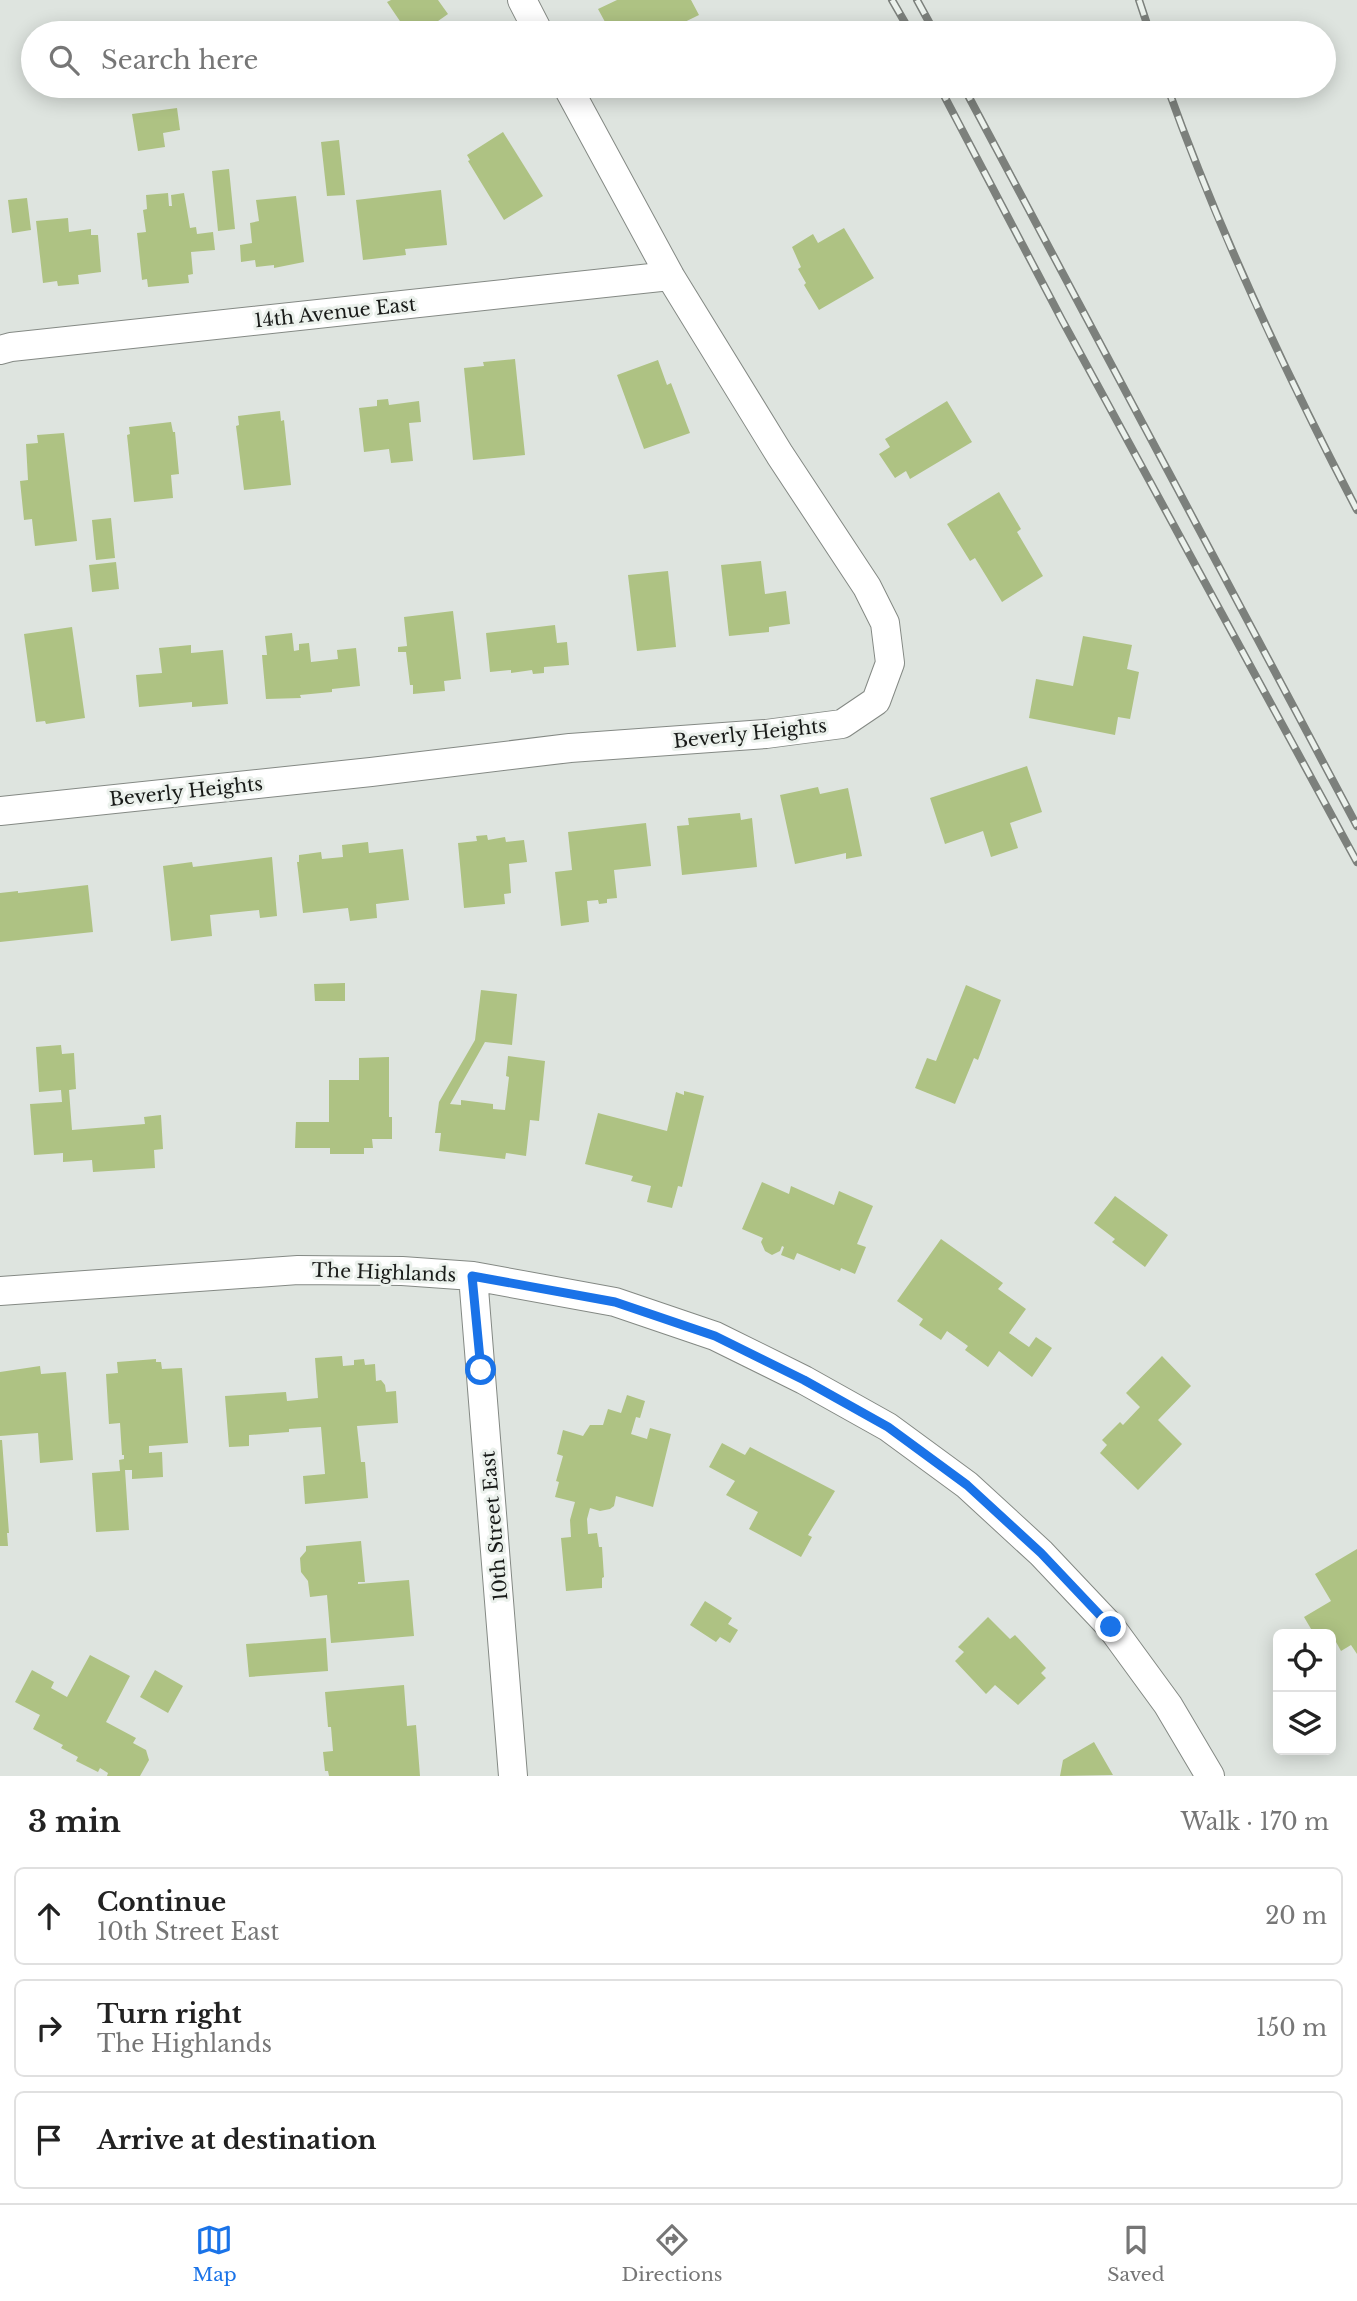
<!DOCTYPE html>
<html lang="en">
<head>
<meta charset="utf-8">
<style>
  body { margin:0; font-family:"Libre Baskerville",serif; background:#f2f2f2; color:#222 }
  .controls { position:absolute; right:21px; bottom:21px; display:grid; overflow:hidden; border-radius:10px; box-shadow:0 4px 18px #0003 }
  .controls button { width:63px; height:63px; display:grid; place-items:center; padding:0; border:0; border-bottom:2px solid #e0e0e0; background:#fff; color:#222; font:35px sans-serif }
  .stop { position:absolute; width:21px; height:21px; margin:-16px; border:5px solid #1a73e8; border-radius:50%; background:#fff }
  .stop.end { background:#1a73e8; border-color:#fff; box-shadow:0 2px 7px #0008 }
  .list { margin:0; padding:0; list-style:none }
  h2 { display:flex; justify-content:space-between; align-items:center; height:91px; margin:0; padding:0 28px; font-size:30px }
  h2 small { font-size:23px; font-weight:400; color:#767676 }
  .list li { display:grid; grid-template-columns:46px 1fr auto; gap:21px; align-items:center; box-sizing:border-box; height:98px; margin:0 14px 14px; padding:0 14px; border:2px solid #e0e0e0; border-radius:10px }
  .list b { display:block; font-size:26px; white-space:nowrap }
  .list p { margin:0; font-size:23px; white-space:nowrap; color:#767676 }
  .list em { font-size:23px; font-style:normal; color:#767676 }
  .icon { flex:none; width:38px; height:38px; fill:none; stroke:currentColor; stroke-width:2; stroke-linecap:round; stroke-linejoin:round }
  .map { position:relative; flex:none; width:1357px; height:1776px; overflow:hidden }
  .search { position:absolute; background:#fff; box-shadow:0 4px 18px #0003; left:21px; right:21px; top:21px; height:77px; display:flex; align-items:center; gap:18px; box-sizing:border-box; padding:0 24px; border-radius:38px; color:#767676; font-size:26px }
  .sheet { height:427px; background:#fff }
  nav { display:flex; justify-content:space-around; align-items:center; box-sizing:border-box; height:98px; border-top:2px solid #e0e0e0; background:#fff; font-size:19px; color:#767676 }
  nav a { display:grid; justify-items:center; gap:4px }
  nav .on { color:#1a73e8 }
  .map>svg:first-child { display:block }
  .building { fill:#aec283 }
  .lines { fill:none; stroke-linecap:round; stroke-linejoin:round }
  .minor-casing { stroke:#848984; stroke-width:30 }
  .minor { stroke:#fff; stroke-width:28 }
  .rail-casing { stroke:#7c807c; stroke-width:8 }
  .rail { stroke:#ebf1ec; stroke-width:5; stroke-dasharray:16; stroke-linecap:butt }
  .route { stroke:#1a73e8; stroke-width:9 }
  .labels { text-anchor:middle; stroke-width:6; stroke-linejoin:round; paint-order:stroke }
  .street-label { font-size:19px; fill:#181a18; stroke:#ebf1ec }
</style>
</head>
<body>
<div class="map">
<svg width="1357" height="1776" viewBox="0 0 1357 1776">
  <rect width="100%" height="100%" fill="#dee4df"/>
  <path class="building" d="M 391,0 L 438,0 L 448,14 L 421,33 L 408,33 L 387,2 Z
    M 617,0 L 691,0 L 699,15 L 662,33 L 611,33 L 598,9 Z
    M 177,108 L 180,130 L 163,133 L 165,147 L 138,151 L 132,114 Z
    M 503,132 L 543,196 L 504,220 L 468,161 L 470,160 L 467,155 Z
    M 339,140 L 345,195 L 327,196 L 321,142 Z
    M 229,169 L 235,229 L 218,231 L 212,171 Z
    M 441,190 L 447,245 L 405,249 L 406,255 L 363,260 L 356,200 Z
    M 168,193 L 169,206 L 172,206 L 171,195 L 184,193 L 190,228 L 196,227 L 197,234 L 213,232 L 215,250 L 191,252 L 193,274 L 188,275 L 189,283 L 148,287 L 147,279 L 142,280 L 137,233 L 146,232 L 143,210 L 147,209 L 146,195 Z
    M 296,196 L 304,262 L 274,268 L 274,265 L 256,267 L 255,260 L 241,262 L 240,245 L 252,243 L 250,223 L 259,221 L 256,200 Z
    M 27,198 L 31,230 L 12,233 L 8,200 Z
    M 68,218 L 69,232 L 91,229 L 91,235 L 98,235 L 101,272 L 78,275 L 79,284 L 58,286 L 57,281 L 43,283 L 36,221 Z
    M 844,228 L 874,278 L 819,310 L 804,285 L 806,283 L 798,269 L 801,267 L 792,247 L 813,234 L 818,243 Z
    M 515,359 L 525,455 L 473,460 L 464,368 L 484,366 L 483,362 Z
    M 658,360 L 667,385 L 671,383 L 690,433 L 644,449 L 617,375 Z
    M 388,399 L 389,405 L 419,401 L 421,422 L 409,423 L 413,461 L 391,463 L 389,449 L 364,452 L 359,408 L 377,406 L 377,400 Z
    M 947,401 L 972,442 L 910,479 L 906,471 L 895,478 L 879,454 L 890,447 L 885,439 Z
    M 280,411 L 281,421 L 284,420 L 291,485 L 244,490 L 236,426 L 239,425 L 238,416 Z
    M 171,422 L 173,432 L 175,432 L 179,474 L 171,475 L 173,498 L 134,502 L 127,435 L 130,434 L 129,427 Z
    M 64,433 L 77,541 L 35,546 L 32,519 L 24,520 L 20,481 L 28,480 L 26,444 L 38,443 L 37,435 Z
    M 999,492 L 1021,529 L 1017,532 L 1043,576 L 1002,602 L 975,558 L 970,561 L 947,524 Z
    M 111,518 L 115,558 L 96,560 L 92,520 Z
    M 761,561 L 765,594 L 786,591 L 790,624 L 769,627 L 769,632 L 729,636 L 721,565 Z
    M 116,562 L 119,589 L 92,592 L 89,565 Z
    M 668,571 L 676,647 L 637,651 L 628,575 Z
    M 453,611 L 461,679 L 444,681 L 445,691 L 413,694 L 413,685 L 410,685 L 406,652 L 398,652 L 398,647 L 407,646 L 404,617 Z
    M 555,625 L 557,643 L 567,642 L 569,665 L 544,667 L 544,673 L 533,674 L 532,670 L 511,673 L 511,670 L 490,672 L 486,633 Z
    M 72,627 L 85,718 L 46,724 L 45,721 L 36,722 L 24,634 Z
    M 292,633 L 294,651 L 299,650 L 299,644 L 309,643 L 311,662 L 338,659 L 337,650 L 356,648 L 360,686 L 332,689 L 332,692 L 300,695 L 301,698 L 266,699 L 262,655 L 267,655 L 265,636 Z
    M 1083,636 L 1132,645 L 1127,669 L 1139,672 L 1130,719 L 1118,717 L 1115,735 L 1029,718 L 1036,679 L 1073,686 Z
    M 191,645 L 191,653 L 223,650 L 228,704 L 192,707 L 192,702 L 139,707 L 136,675 L 162,673 L 159,648 Z
    M 1027,766 L 1042,812 L 1010,823 L 1018,848 L 991,857 L 983,831 L 945,844 L 930,798 Z
    M 818,787 L 820,794 L 848,788 L 862,856 L 846,859 L 846,853 L 795,864 L 780,795 Z
    M 740,813 L 741,820 L 752,818 L 757,867 L 682,875 L 677,826 L 689,825 L 688,818 Z
    M 646,823 L 651,866 L 614,870 L 617,898 L 607,899 L 607,903 L 599,904 L 598,900 L 587,901 L 589,922 L 561,926 L 555,872 L 572,870 L 568,832 Z
    M 487,835 L 488,840 L 505,837 L 506,842 L 524,840 L 527,862 L 509,864 L 511,893 L 504,894 L 505,904 L 464,908 L 458,843 L 477,841 L 476,836 Z
    M 368,842 L 369,853 L 403,849 L 409,900 L 376,904 L 377,918 L 350,921 L 348,908 L 303,913 L 297,862 L 299,862 L 299,855 L 321,852 L 322,859 L 343,857 L 342,845 Z
    M 272,857 L 277,916 L 260,918 L 259,910 L 210,915 L 212,936 L 171,941 L 163,866 L 192,862 L 193,867 Z
    M 88,885 L 93,932 L 0,942 L 0,893 L 18,891 L 18,893 Z
    M 345,983 L 345,1001 L 315,1001 L 314,984 Z
    M 966,985 L 1001,1000 L 978,1060 L 974,1058 L 955,1104 L 915,1088 L 927,1058 L 936,1061 Z
    M 481,990 L 517,994 L 512,1045 L 485,1042 L 450,1104 L 461,1105 L 461,1100 L 493,1104 L 493,1109 L 505,1110 L 509,1077 L 506,1076 L 508,1056 L 545,1061 L 539,1121 L 530,1120 L 526,1156 L 506,1153 L 505,1159 L 439,1151 L 441,1133 L 435,1133 L 439,1102 L 475,1040 Z
    M 61,1045 L 62,1054 L 74,1053 L 76,1089 L 69,1090 L 72,1130 L 145,1124 L 144,1117 L 161,1115 L 163,1149 L 154,1150 L 155,1168 L 93,1172 L 92,1160 L 63,1162 L 63,1153 L 34,1155 L 30,1104 L 62,1102 L 61,1090 L 39,1092 L 36,1047 Z
    M 389,1057 L 389,1117 L 392,1117 L 392,1139 L 372,1139 L 373,1148 L 364,1148 L 364,1154 L 330,1154 L 330,1148 L 295,1148 L 296,1122 L 329,1122 L 329,1080 L 359,1080 L 359,1058 Z
    M 684,1091 L 704,1096 L 682,1187 L 678,1186 L 672,1208 L 647,1202 L 651,1186 L 631,1181 L 633,1176 L 585,1164 L 598,1113 L 667,1131 L 676,1092 L 684,1095 Z
    M 762,1182 L 789,1194 L 791,1186 L 834,1205 L 839,1191 L 873,1206 L 857,1244 L 866,1247 L 855,1274 L 841,1268 L 840,1271 L 797,1253 L 794,1260 L 781,1255 L 784,1247 L 782,1246 L 780,1251 L 772,1255 L 765,1251 L 761,1242 L 763,1238 L 742,1229 Z
    M 1115,1196 L 1168,1235 L 1145,1267 L 1112,1242 L 1115,1239 L 1094,1223 Z
    M 941,1239 L 1003,1283 L 998,1289 L 1026,1309 L 1009,1333 L 1029,1347 L 1036,1337 L 1052,1348 L 1032,1377 L 999,1351 L 988,1367 L 965,1350 L 968,1346 L 947,1331 L 941,1340 L 919,1325 L 923,1319 L 897,1301 Z
    M 342,1356 L 343,1366 L 354,1365 L 354,1360 L 364,1359 L 365,1365 L 375,1364 L 376,1381 L 381,1380 L 385,1385 L 386,1392 L 396,1391 L 398,1423 L 357,1426 L 361,1462 L 365,1462 L 368,1498 L 305,1504 L 303,1476 L 325,1474 L 321,1427 L 289,1429 L 289,1432 L 249,1435 L 249,1446 L 229,1447 L 225,1396 L 286,1392 L 287,1401 L 318,1398 L 315,1358 Z
    M 1162,1356 L 1191,1386 L 1158,1420 L 1182,1444 L 1138,1490 L 1100,1453 L 1107,1445 L 1102,1440 L 1120,1422 L 1123,1425 L 1140,1407 L 1126,1393 Z
    M 156,1359 L 156,1362 L 161,1362 L 162,1369 L 182,1368 L 188,1443 L 149,1446 L 149,1453 L 162,1452 L 163,1477 L 132,1479 L 132,1470 L 125,1470 L 129,1530 L 96,1532 L 92,1473 L 120,1471 L 119,1460 L 124,1459 L 124,1455 L 122,1455 L 120,1423 L 109,1424 L 106,1374 L 118,1373 L 117,1362 Z
    M 40,1366 L 41,1374 L 66,1372 L 73,1460 L 40,1463 L 38,1433 L 0,1436 L 0,1372 Z
    M 627,1395 L 645,1401 L 640,1418 L 636,1417 L 631,1434 L 647,1439 L 650,1428 L 671,1434 L 653,1507 L 616,1496 L 614,1506 L 610,1509 L 600,1511 L 590,1508 L 587,1519 L 588,1534 L 597,1533 L 599,1547 L 602,1547 L 604,1577 L 602,1578 L 602,1588 L 566,1591 L 561,1538 L 571,1537 L 570,1520 L 575,1502 L 555,1497 L 559,1482 L 556,1481 L 563,1456 L 557,1454 L 563,1430 L 583,1436 L 590,1425 L 603,1425 L 608,1409 L 621,1413 Z
    M 0,1440 L 2,1440 L 9,1533 L 7,1533 L 8,1546 L 0,1546 Z
    M 722,1443 L 745,1455 L 750,1447 L 835,1491 L 808,1535 L 812,1537 L 801,1557 L 749,1529 L 758,1512 L 726,1495 L 735,1481 L 709,1467 Z
    M 361,1541 L 365,1582 L 358,1582 L 358,1584 L 409,1580 L 414,1636 L 331,1643 L 327,1595 L 310,1597 L 308,1581 L 301,1572 L 300,1558 L 306,1551 L 306,1546 Z
    M 1357,1549 L 1357,1654 L 1351,1645 L 1341,1651 L 1336,1642 L 1331,1645 L 1331,1634 L 1314,1634 L 1304,1617 L 1331,1601 L 1315,1574 Z
    M 705,1601 L 732,1618 L 728,1624 L 738,1630 L 730,1643 L 720,1637 L 716,1642 L 690,1625 Z
    M 988,1617 L 1010,1639 L 1015,1635 L 1046,1668 L 1041,1673 L 1046,1678 L 1018,1705 L 995,1685 L 986,1694 L 955,1661 L 964,1652 L 958,1647 Z
    M 326,1638 L 328,1671 L 249,1677 L 246,1644 Z
    M 90,1655 L 130,1676 L 106,1722 L 136,1738 L 133,1743 L 146,1750 L 149,1760 L 140,1776 L 107,1776 L 108,1773 L 100,1768 L 98,1772 L 76,1761 L 78,1757 L 61,1748 L 63,1745 L 33,1729 L 40,1715 L 15,1702 L 32,1670 L 54,1682 L 51,1688 L 67,1697 Z
    M 155,1670 L 183,1686 L 168,1713 L 140,1697 Z
    M 404,1685 L 407,1726 L 416,1725 L 420,1776 L 329,1776 L 328,1771 L 325,1771 L 323,1752 L 333,1751 L 331,1727 L 328,1727 L 325,1692 Z
    M 1094,1742 L 1113,1775 L 1060,1776 L 1063,1760 Z"/>
  <g class="lines">
    <g class="minor-casing">
      <path id="minor" d="M 522,0 L 539,33
        M 0,350 L 11,347 L 670,276
        M 0,811 L 371,772 L 570,748 L 766,734 L 842,724 L 876,701 L 890,663 L 885,623 L 867,587 L 780,455 L 670,276 L 567,86
        M 473,1276 L 513,1776
        M 0,1291 L 298,1270 L 402,1271 L 473,1276 L 615,1302 L 715,1336 L 804,1380 L 888,1427 L 967,1485 L 1041,1553 L 1111,1627 L 1168,1705 L 1210,1776"/>
    </g>
    <use href="#minor" class="minor"/>
    <g class="rail-casing">
      <path id="rail" d="M 892,0 L 911,33
        M 917,0 L 935,33
        M 1139,0 L 1150,33
        M 939,86 L 1062,320 L 1357,862
        M 963,86 L 1357,826
        M 1167,86 C 1219,232 1285,372 1357,510"/>
    </g>
    <use href="#rail" class="rail"/>
  </g>
  <g class="lines">
    <path class="route" d="M 481,1370 L 472,1276 L 615,1302 L 715,1336 L 804,1380 L 888,1427 L 967,1485 L 1041,1553 L 1111,1627"/>
  </g>
  <g class="labels">
    <g class="street-label">
      <text transform="translate(335 312) rotate(-6)" y="7">14th Avenue East</text>
      <text transform="translate(750 733) rotate(-6)" y="7">Beverly Heights</text>
      <text transform="translate(186 791) rotate(-6)" y="7">Beverly Heights</text>
      <text transform="translate(384 1272) rotate(2)" y="7">The Highlands</text>
      <text transform="translate(494 1526) rotate(-95)" y="7">10th Street East</text>
    </g>
  </g>
</svg>
<div class="controls">
<button><svg class="icon" aria-label="locate" viewBox="0 0 24 24"><circle cx="12" cy="12" r="6"/><path d="M12 2v4M12 18v4M2 12h4M18 12h4"/></svg></button>
<button><svg class="icon" aria-label="layers" viewBox="0 0 24 24"><path d="M12 4l9 5-9 5-9-5zM3 14l9 5 9-5"/></svg></button>
</div>
<div class="stop" style="left:481px;top:1370px"></div>
<div class="stop end" style="left:1111px;top:1627px"></div>
<div class="search"><svg class="icon" aria-label="search" viewBox="0 0 24 24"><circle cx="10" cy="10" r="6"/><path d="M15 15l6 6"/></svg>Search here</div>
</div>
<section class="sheet">
<h2>3 min<small>Walk · 170 m</small></h2>
<ul class="list">
<li><svg class="icon" aria-label="ahead" viewBox="0 0 24 24"><path d="M12 20V5M6 11l6-6 6 6"/></svg><div><b>Continue</b><p>10th Street East</p></div><em>20 m</em></li>
<li><svg class="icon" aria-label="right" viewBox="0 0 24 24"><path d="M7 20v-9h11M14 6l5 5-5 5"/></svg><div><b>Turn right</b><p>The Highlands</p></div><em>150 m</em></li>
<li><svg class="icon" aria-label="arrive" viewBox="0 0 24 24"><path d="M6 21V4h12l-3 4 3 4H6"/></svg><div><b>Arrive at destination</b></div></li>
</ul>
</section>
<nav>
<a class="on"><svg class="icon" aria-label="map" viewBox="0 0 24 24"><path d="M3 6l6-2 6 2 6-2v14l-6 2-6-2-6 2zM9 4v14M15 6v14"/></svg>Map</a>
<a><svg class="icon" aria-label="directions" viewBox="0 0 24 24"><path d="M12 3l9 9-9 9-9-9zM9 14v-3h6M13 9l2 2-2 2"/></svg>Directions</a>
<a><svg class="icon" aria-label="saved" viewBox="0 0 24 24"><path d="M7 4h10v16l-5-4-5 4z"/></svg>Saved</a>
</nav>
</body>
</html>
